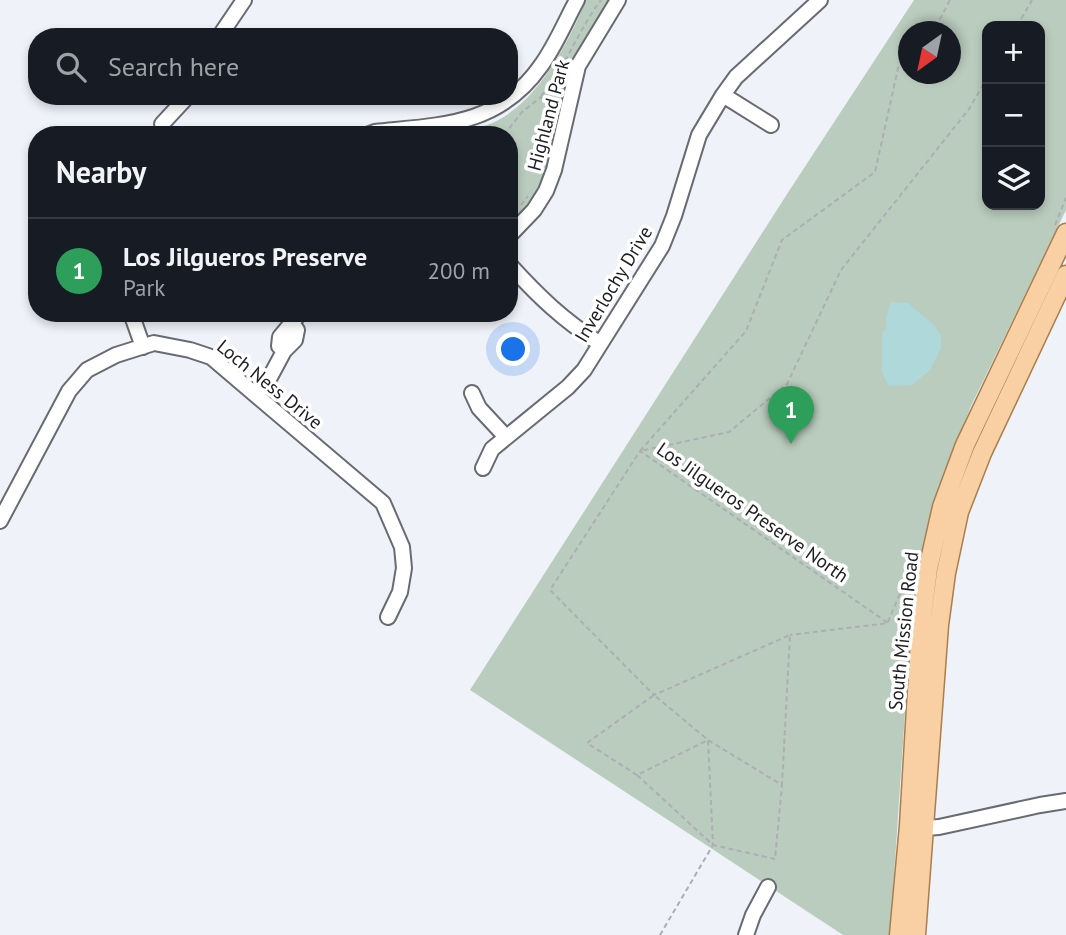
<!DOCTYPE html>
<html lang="en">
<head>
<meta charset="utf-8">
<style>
  body { margin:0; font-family:"PT Sans",sans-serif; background:#20242c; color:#f1f3f6 }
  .controls { position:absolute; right:21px; top:21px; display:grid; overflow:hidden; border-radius:14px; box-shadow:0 4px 10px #0003 }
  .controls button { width:63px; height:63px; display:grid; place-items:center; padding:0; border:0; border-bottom:2px solid #363941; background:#171b24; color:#f1f3f6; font:35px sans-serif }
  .compass { position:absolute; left:898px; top:21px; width:63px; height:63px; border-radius:50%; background:#171b24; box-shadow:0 4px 10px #0003; rotate:213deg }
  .you { position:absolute; left:514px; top:350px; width:24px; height:24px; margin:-18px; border:5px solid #fff; border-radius:50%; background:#1a73e8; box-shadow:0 0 0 10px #1a73e833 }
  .badge { display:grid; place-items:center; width:46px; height:46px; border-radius:50%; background:#8c9099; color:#fff; font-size:23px; font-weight:700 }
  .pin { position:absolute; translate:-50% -58px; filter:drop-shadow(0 2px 4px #0008) }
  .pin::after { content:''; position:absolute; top:37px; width:24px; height:21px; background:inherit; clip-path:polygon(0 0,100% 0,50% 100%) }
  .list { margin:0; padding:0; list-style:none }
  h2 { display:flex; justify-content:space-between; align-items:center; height:91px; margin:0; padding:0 28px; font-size:30px }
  h2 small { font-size:23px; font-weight:400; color:#9ea1a6 }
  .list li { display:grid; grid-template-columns:46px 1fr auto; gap:21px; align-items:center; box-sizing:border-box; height:105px; padding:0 28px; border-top:2px solid #363941 }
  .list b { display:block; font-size:26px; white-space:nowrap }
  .list p { margin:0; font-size:23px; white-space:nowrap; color:#9ea1a6 }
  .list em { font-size:23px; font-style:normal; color:#9ea1a6 }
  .icon { flex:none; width:38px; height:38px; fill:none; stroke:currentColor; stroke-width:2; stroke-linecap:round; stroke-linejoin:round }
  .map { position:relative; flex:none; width:1066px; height:935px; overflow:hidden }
  .search { position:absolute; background:#171b24; box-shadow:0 4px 10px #0003; left:28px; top:28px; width:490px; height:77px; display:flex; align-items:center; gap:18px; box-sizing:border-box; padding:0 24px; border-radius:28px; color:#9ea1a6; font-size:26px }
  .panel { position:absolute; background:#171b24; box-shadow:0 4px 10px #0003; left:28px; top:126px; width:490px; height:196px; border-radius:28px }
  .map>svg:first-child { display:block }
  .green { fill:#baccbd; fill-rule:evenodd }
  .water { fill:#afd8da }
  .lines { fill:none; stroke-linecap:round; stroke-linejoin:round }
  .minor-casing { stroke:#686b71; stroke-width:18 }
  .major-casing { stroke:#a97e4e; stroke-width:21 }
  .path { stroke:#abaeb3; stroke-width:2; stroke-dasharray:5 3.5; stroke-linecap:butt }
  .minor { stroke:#fff; stroke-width:14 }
  .major { stroke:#f8d0a4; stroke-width:18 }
  .labels { text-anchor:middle; stroke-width:7; stroke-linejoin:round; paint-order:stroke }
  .street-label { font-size:19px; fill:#1d1e21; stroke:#fff }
</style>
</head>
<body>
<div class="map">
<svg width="1066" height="935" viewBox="0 0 1066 935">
  <rect width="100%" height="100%" fill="#eff2f9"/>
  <path class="green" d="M 586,0 L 612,0 L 571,66 L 556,146 L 542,186 L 525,214 L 509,229 L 509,135 L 423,135 C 443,132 468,132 487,125 C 535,108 568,44 586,0 Z
    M 914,0 L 1066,0 L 1066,210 L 971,406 L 940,484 L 917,571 L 908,668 L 890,935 L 843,935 L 470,690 L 789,191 ZM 987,26 L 1040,26 L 1040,205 L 987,205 ZM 908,32 L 950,32 L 950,74 L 908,74 Z"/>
  <path class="water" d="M 891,302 L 908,303 L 933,324 L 941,335 L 941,348 L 929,371 L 912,385 L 889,386 L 882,372 L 882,333 L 886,329 L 887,316 Z"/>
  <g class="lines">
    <g class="minor-casing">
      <path id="minor" d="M 219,37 L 244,0
        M 723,95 L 771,125
        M 162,124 L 188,96
        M 367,135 L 375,132 C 441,125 498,126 540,67 C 555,47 565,22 577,0
        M 509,236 L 534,210 L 546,191 L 554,170 L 578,66 L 618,0
        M 509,264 C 538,296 563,320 599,343
        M 131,313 L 143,347
        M 292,323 L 297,330 L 295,340 L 284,351 L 279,346 L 280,337 L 300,313
        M 472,393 L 479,408 L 506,437
        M 257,394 L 269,379 L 284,351
        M 483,468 L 492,449 L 568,387 L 584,370 L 662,246 L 674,216 L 699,135 L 723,95 L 736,77 L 820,0
        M 0,521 L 69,391 L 87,370 L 116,355 L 154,343 L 190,350 L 211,357 L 383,503 L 402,547 L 404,568 L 400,592 L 388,617
        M 925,828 L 939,827 L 1040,805 L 1066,801
        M 746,935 L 753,915 L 768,887"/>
    </g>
    <g class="major-casing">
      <path id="major" d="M 899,935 L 909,826 L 921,624 L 928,569 L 942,507 L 965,445 L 1066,233
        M 916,935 L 939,625 L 946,573 L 959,512 L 982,453 L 1066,275"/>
    </g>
    <path class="path" d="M 1017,26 L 1032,0
      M 928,32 L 940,19 L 950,0
      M 908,53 L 899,64 L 875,172 L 782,240 L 746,331 L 640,451 L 729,432 L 787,384 L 841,270 L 969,109 L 987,78
      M 541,96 C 566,67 578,30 601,0
      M 504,135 L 522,112 L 541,97 L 549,105 L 554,116
      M 521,205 L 528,196
      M 1055,225 L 1066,198
      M 888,622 L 917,553
      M 637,775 L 587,743 L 654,695 L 708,740 L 782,785 L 790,635 L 654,695 L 550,590 L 640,451 L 888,623 L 790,635
      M 660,935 L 713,845 L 708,740 L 637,775 L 713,845 L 775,859 L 782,785"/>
    <use href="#minor" class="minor"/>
    <use href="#major" class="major"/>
  </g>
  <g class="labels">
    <g class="street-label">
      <text transform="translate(548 115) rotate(-75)" y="7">Highland Park</text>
      <text transform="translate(613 284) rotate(-59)" y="7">Inverlochy Drive</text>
      <text transform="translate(270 384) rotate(39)" y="7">Loch Ness Drive</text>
      <text transform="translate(753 512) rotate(35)" y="7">Los Jilgueros Preserve North</text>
      <text transform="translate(903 631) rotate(-84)" y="7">South Mission Road</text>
    </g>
  </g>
</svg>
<div class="controls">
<button>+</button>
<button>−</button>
<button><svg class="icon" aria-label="layers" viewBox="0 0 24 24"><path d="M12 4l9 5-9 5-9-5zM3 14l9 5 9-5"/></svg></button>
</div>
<svg class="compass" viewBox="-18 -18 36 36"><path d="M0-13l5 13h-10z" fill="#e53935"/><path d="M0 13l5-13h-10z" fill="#9ea1a6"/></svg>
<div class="you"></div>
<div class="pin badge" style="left:791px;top:444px;background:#2e9e5b">1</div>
<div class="search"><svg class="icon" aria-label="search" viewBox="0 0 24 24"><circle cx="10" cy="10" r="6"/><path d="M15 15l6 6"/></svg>Search here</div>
<section class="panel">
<h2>Nearby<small></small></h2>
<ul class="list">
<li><span class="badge" style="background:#2e9e5b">1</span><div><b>Los Jilgueros Preserve</b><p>Park</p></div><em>200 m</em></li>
</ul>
</section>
</div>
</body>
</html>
